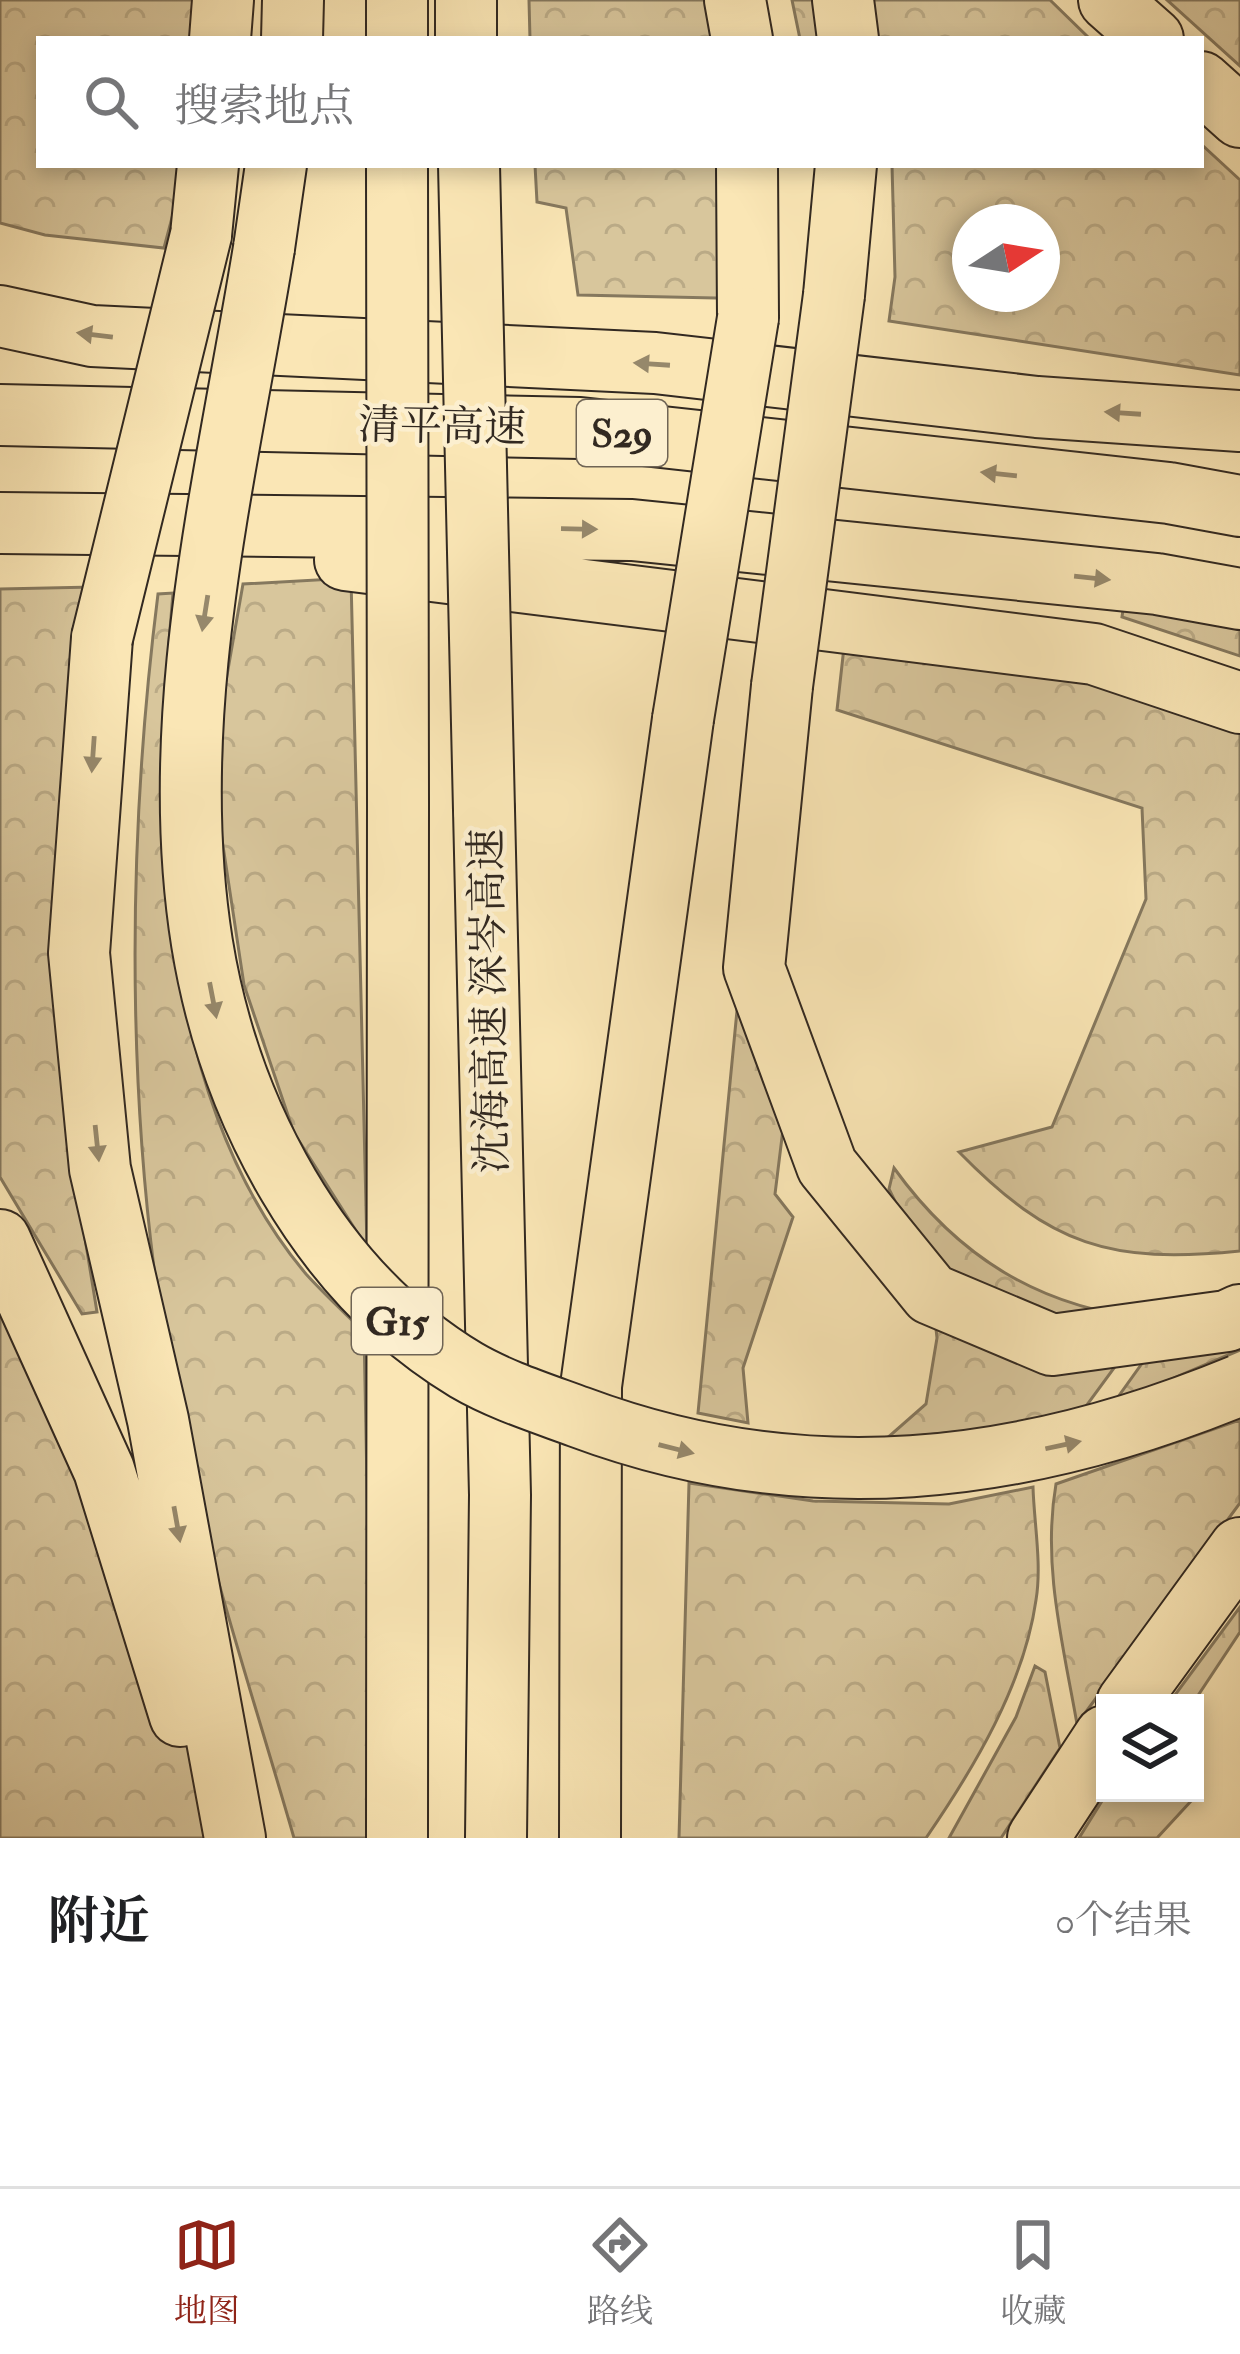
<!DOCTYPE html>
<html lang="zh">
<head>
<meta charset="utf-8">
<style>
  body { margin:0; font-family:"IM FELL Double Pica","Noto Serif SC",serif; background:#f2f2f2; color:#202124 }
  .controls { position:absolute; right:36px; bottom:36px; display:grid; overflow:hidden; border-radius:0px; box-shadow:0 6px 18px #0003 }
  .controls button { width:108px; height:108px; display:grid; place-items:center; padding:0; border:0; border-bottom:3px solid #e0e0e0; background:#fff; color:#202124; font:60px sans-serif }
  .compass { position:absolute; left:952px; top:204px; width:108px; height:108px; border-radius:50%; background:#fff; box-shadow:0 6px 18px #0003; rotate:78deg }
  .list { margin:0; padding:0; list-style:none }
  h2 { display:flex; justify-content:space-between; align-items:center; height:156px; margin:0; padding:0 48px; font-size:51px }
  h2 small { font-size:39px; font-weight:400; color:#757577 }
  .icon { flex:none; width:66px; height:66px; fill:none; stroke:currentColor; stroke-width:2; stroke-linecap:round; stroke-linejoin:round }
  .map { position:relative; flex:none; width:1240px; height:1838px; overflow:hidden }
  .search { position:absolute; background:#fff; box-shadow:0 6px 18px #0003; left:36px; right:36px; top:36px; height:132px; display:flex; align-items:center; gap:30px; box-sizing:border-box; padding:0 42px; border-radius:0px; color:#757577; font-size:45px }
  .sheet { height:348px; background:#fff }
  nav { display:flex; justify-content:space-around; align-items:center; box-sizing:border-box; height:168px; border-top:3px solid #e0e0e0; background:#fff; font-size:33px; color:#757577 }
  nav a { display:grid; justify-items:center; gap:6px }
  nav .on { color:#8f2418 }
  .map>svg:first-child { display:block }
  .forest { fill:url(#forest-crowns); stroke:#85785e; stroke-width:3; fill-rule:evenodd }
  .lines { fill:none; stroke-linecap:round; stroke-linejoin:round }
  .highway-casing { stroke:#322921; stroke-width:64 }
  .highway { stroke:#fae6b5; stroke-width:60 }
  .highway-bridge-casing { stroke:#322921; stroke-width:64; stroke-linecap:butt }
  .highway-bridge { stroke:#fae6b5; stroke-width:60 }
  .oneway { fill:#96886b }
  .labels { text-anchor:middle; stroke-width:9; stroke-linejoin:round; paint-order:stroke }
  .shield { fill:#fcefcf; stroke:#6f6455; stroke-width:3 }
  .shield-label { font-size:39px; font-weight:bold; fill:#322921 }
  .street-label { font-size:42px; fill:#322921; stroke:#fcefcf }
</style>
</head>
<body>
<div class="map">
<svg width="1240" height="1838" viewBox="0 0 1240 1838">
  <defs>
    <pattern id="forest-crowns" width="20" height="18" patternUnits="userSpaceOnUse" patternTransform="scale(3)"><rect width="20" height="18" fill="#d8c69c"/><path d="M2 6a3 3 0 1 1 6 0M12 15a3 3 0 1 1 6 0" fill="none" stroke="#baaa86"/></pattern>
  </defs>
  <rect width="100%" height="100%" fill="#fae6b5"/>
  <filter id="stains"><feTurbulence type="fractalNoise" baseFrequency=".00167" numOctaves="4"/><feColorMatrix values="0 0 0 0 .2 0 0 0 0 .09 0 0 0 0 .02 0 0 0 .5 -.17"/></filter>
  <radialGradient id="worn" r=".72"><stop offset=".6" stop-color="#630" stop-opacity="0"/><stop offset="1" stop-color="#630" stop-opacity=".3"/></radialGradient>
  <path class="forest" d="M 0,0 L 212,0 L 210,39 L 39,39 L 39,165 L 186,165 L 164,248 L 45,235 L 0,223 Z
    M 529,0 L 736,0 L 745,39 L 530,39 Z
    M 792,0 L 826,0 L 831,39 L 800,39 Z
    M 872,0 L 1050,0 L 1090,39 L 878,39 Z
    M 1167,0 L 1240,0 L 1240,66 Z
    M 1201,144 L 1240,180 L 1240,375 L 889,321 L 895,277 L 892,165 L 1201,165 ZM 970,222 L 1042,222 L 1042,294 L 970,294 Z
    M 535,165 L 759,165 L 761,299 L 578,295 L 566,208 L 537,202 Z
    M 351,578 L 367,1248 L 294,1133 L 244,985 L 220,826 L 223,698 L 243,584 Z
    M 93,587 L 74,1171 L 97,1312 L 82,1314 L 0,1177 L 0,589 Z
    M 173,593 C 153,810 157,1097 306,1274 C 324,1294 345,1313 364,1332 L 374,1838 L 294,1838 C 255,1702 209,1565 180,1426 C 125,1158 124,864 158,594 Z
    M 1125,596 L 1240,612 L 1240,656 L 1122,617 Z
    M 846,629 L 1087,665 L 1199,709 L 1240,734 L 1240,1251 C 1110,1264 1051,1246 959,1152 L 1052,1127 L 1146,899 L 1142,808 L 837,710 Z
    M 739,990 L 786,1105 L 775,1194 L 793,1217 L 743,1368 L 748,1423 L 698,1413 Z
    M 894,1168 C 958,1257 1040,1308 1150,1319 L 1084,1409 L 1006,1427 L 886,1439 L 926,1404 L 937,1338 L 930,1273 L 889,1189 Z
    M 0,1282 L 69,1413 L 222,1838 L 0,1838 Z
    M 1240,1315 L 1240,1350 L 1113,1404 L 1171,1323 Z
    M 1240,1420 L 1240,1503 L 1077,1724 C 1063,1644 1042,1565 1056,1484 Z
    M 689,1483 L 813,1501 L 949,1504 L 1033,1487 C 1034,1523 1042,1564 1036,1600 C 1024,1685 974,1768 926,1838 L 679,1838 Z
    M 1240,1607 L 1240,1632 L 1193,1703 L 1169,1703 Z
    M 1035,1666 L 1045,1672 L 1060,1748 L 1001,1838 L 949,1838 L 1016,1717 Z
    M 1107,1793 L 1191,1793 L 1192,1800 L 1157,1838 L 1079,1838 Z"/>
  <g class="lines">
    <g class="highway-casing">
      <path id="highway" d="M 735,0 L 742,39
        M 843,0 L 848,39
        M 1109,0 L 1153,39
        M 220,39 L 223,0
        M 292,39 L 293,0
        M 397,39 L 397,0
        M 466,39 L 466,0
        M 1201,82 L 1240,117
        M 747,165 L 748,318
        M 201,235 L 208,165
        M 264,248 L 276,165
        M 834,295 L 846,165
        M 0,316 L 92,336 L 655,363 L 1037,407 L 1240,421
        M 0,415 L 580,428 L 1169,493 L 1240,506
        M 0,523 L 632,530 L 1157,584 L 1240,599
        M 345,560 L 1094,654 L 1240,703
        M 102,638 L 79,953 L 100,1169 L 158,1420 L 235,1838
        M 782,686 L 754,968 L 827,1166 L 931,1294 L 1052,1345 L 1227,1321 L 1240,1315
        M 484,810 L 500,1495 L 496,1838
        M 0,1240 L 104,1470 L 180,1716
        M 1127,1703 L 1240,1548
        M 397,1838 L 398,804
        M 590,1838 L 591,1386 L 683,719
        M 1038,1838 L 1105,1736"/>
    </g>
    <use href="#highway" class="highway"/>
    <g class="highway-bridge-casing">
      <path id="highway-bridge" d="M 397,165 L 398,804
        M 469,165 L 484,810
        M 264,248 C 227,475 165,712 202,943 C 229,1109 318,1281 466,1370 C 500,1390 541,1403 579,1417 C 804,1501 1021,1475 1240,1385
        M 102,638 L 201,235
        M 782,686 L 834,295
        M 683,719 L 748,318"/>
    </g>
    <use href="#highway-bridge" class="highway-bridge"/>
  </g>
  <defs><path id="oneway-solid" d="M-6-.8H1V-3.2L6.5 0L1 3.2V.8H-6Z" transform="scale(3)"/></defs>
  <g class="oneway">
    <use href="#oneway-solid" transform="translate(95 335) rotate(-173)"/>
    <use href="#oneway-solid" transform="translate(652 364) rotate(-176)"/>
    <use href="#oneway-solid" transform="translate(1123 413) rotate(-176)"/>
    <use href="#oneway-solid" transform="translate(999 474) rotate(-174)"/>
    <use href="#oneway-solid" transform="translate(579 529) rotate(1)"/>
    <use href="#oneway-solid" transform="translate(1092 578) rotate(6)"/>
    <use href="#oneway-solid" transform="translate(205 613) rotate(99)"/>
    <use href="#oneway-solid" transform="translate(93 754) rotate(94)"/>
    <use href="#oneway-solid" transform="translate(213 1000) rotate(79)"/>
    <use href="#oneway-solid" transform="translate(97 1143) rotate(84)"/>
    <use href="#oneway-solid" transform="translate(1063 1445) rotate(-12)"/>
    <use href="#oneway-solid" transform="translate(676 1449) rotate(14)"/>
    <use href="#oneway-solid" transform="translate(177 1524) rotate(80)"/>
  </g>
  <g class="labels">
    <g class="shield">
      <rect x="577" y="400" width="90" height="66" rx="9"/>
      <rect x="352" y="1288" width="90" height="66" rx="9"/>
    </g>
    <g class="shield-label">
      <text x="622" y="447">S29</text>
      <text x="397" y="1335">G15</text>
    </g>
    <g class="street-label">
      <text transform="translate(442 425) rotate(1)" y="15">清平高速</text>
      <text transform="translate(488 1001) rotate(-91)" y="15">沈海高速 深岑高速</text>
    </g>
  </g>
  <rect width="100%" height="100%" filter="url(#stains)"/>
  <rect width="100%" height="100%" fill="url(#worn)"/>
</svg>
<div class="controls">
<button><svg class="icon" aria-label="layers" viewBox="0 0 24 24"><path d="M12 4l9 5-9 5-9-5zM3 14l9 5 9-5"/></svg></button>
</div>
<svg class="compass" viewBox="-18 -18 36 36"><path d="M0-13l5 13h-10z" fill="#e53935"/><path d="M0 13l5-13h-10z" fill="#757577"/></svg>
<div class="search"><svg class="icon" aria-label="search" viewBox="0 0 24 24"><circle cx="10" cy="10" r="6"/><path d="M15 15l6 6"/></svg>搜索地点</div>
</div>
<section class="sheet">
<h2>附近<small>0个结果</small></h2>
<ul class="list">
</ul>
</section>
<nav>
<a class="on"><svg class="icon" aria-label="map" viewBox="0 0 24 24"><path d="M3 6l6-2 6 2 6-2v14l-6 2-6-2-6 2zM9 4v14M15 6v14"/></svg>地图</a>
<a><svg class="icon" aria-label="directions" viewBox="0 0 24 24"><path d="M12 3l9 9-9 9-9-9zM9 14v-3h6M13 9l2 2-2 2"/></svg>路线</a>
<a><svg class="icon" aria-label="saved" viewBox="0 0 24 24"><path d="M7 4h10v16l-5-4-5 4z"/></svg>收藏</a>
</nav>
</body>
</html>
